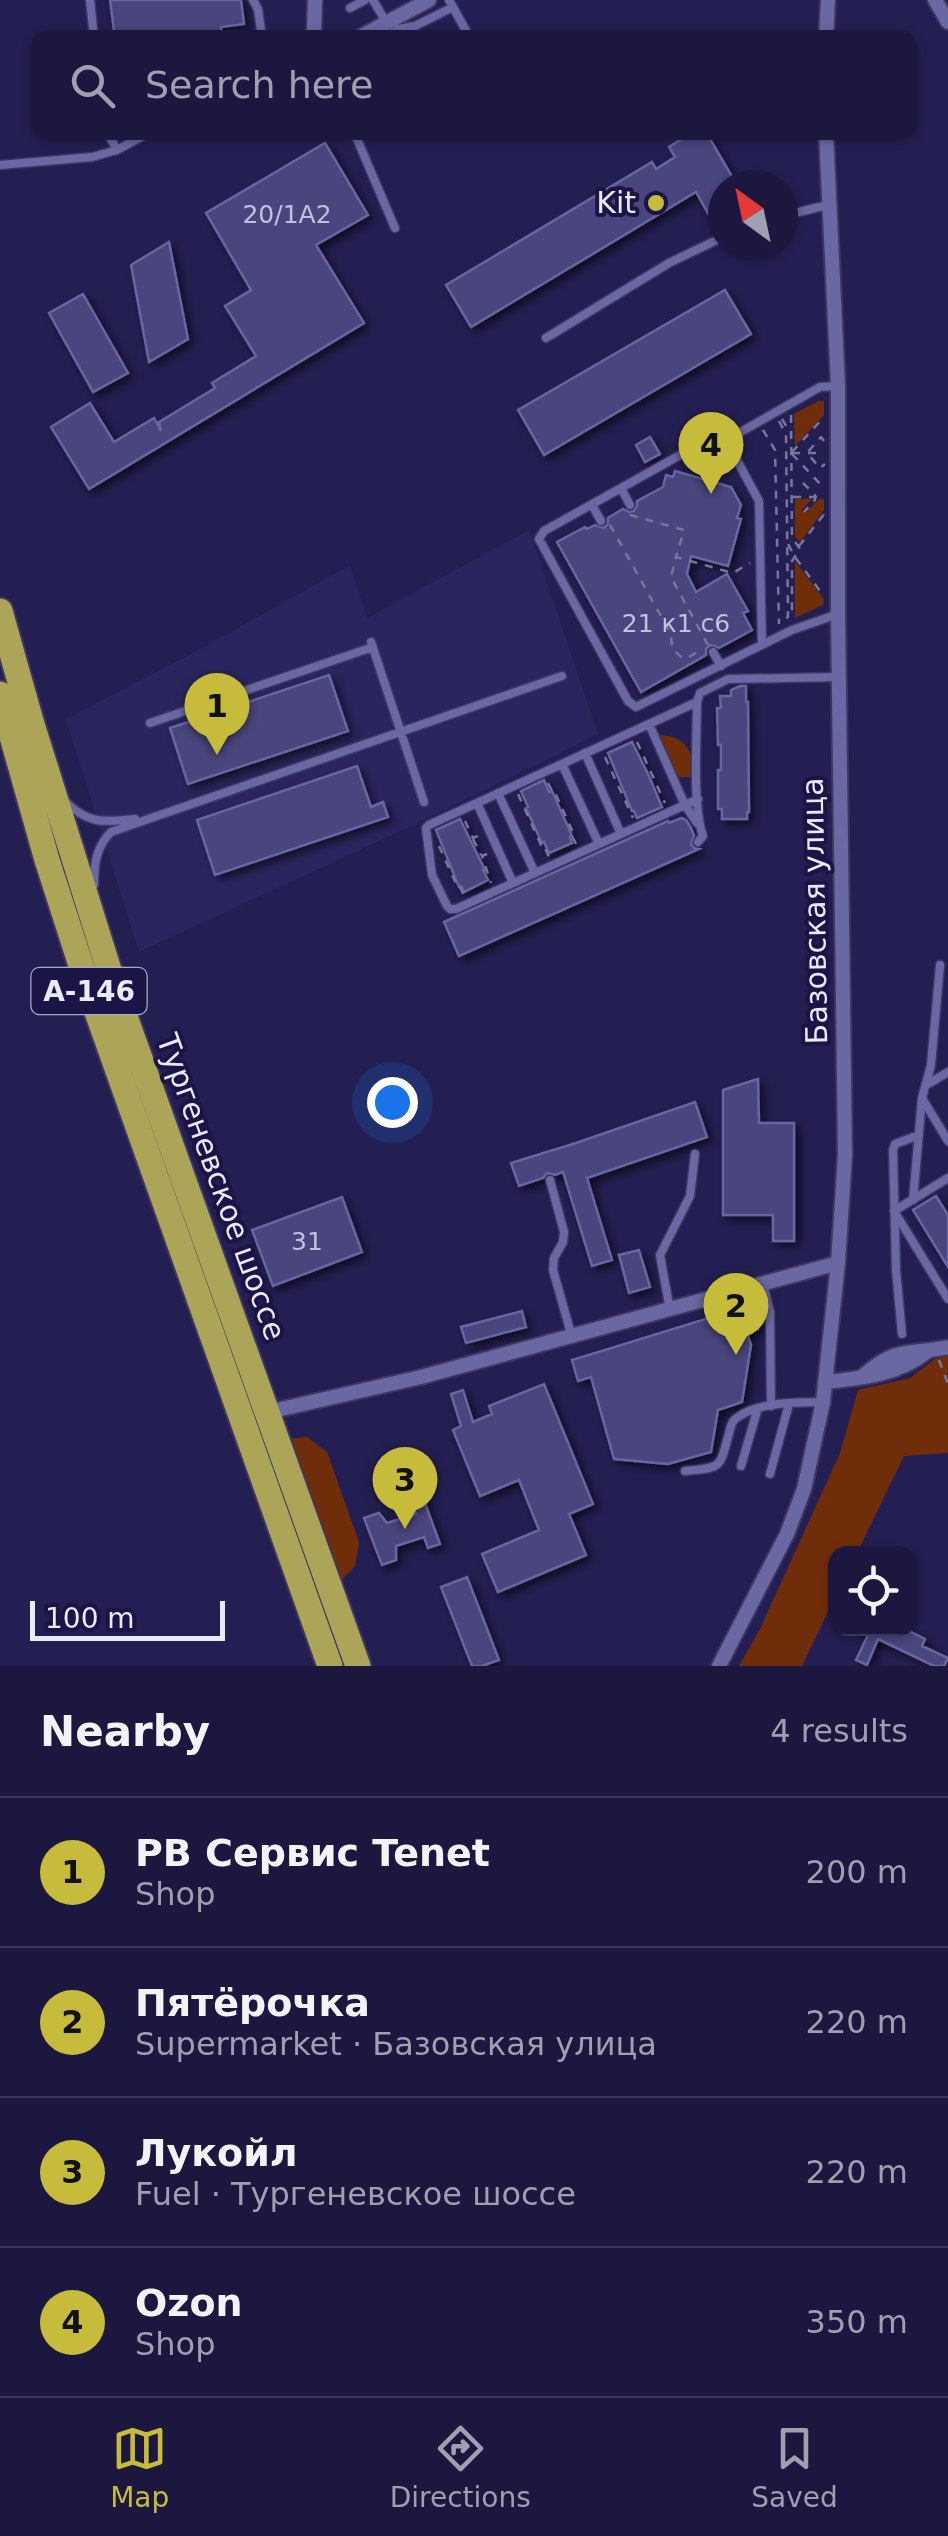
<!DOCTYPE html>
<html lang="en">
<head>
<meta charset="utf-8">
<style>
  body { margin:0; font-family:"DejaVu Sans",sans-serif; background:#242045; color:#f1f3f6 }
  .controls { position:absolute; right:30px; bottom:30px; display:grid; overflow:hidden; border-radius:20px; box-shadow:0 2px 8px #0004 }
  .controls button { width:90px; height:90px; display:grid; place-items:center; padding:0; border:0; border-bottom:2px solid #393658; background:#1b173e; color:#f1f3f6; font:50px sans-serif }
  .compass { position:absolute; left:708px; top:170px; width:90px; height:90px; border-radius:50%; background:#1b173e; box-shadow:0 2px 8px #0004; rotate:327deg }
  .scale { position:absolute; left:30px; bottom:25px; width:195px; box-sizing:border-box; padding-left:10px; border:5px solid #e9eafe; border-top:0; font-size:28px; line-height:35px; white-space:nowrap; color:#e9eafe; -webkit-text-stroke:8px #1b1446; paint-order:stroke }
  .you { position:absolute; left:392px; top:1102px; width:35px; height:35px; margin:-25px; border:8px solid #fff; border-radius:50%; background:#1a73e8; box-shadow:0 0 0 15px #1a73e833 }
  .badge { display:grid; place-items:center; width:65px; height:65px; border-radius:50%; background:#c7bb3b; color:#111; font-size:32px; font-weight:700 }
  .pin { position:absolute; translate:-50% -82px; filter:drop-shadow(0 2px 5px #0008) }
  .pin::after { content:''; position:absolute; top:52px; width:35px; height:30px; background:inherit; clip-path:polygon(0 0,100% 0,50% 100%) }
  .list { margin:0; padding:0; list-style:none }
  h2 { display:flex; justify-content:space-between; align-items:center; height:130px; margin:0; padding:0 40px; font-size:42px }
  h2 small { font-size:32px; font-weight:400; color:#a09fb0 }
  .list li { display:grid; grid-template-columns:65px 1fr auto; gap:30px; align-items:center; box-sizing:border-box; height:150px; padding:0 40px; border-top:2px solid #393658 }
  .list b { display:block; font-size:38px; white-space:nowrap }
  .list p { margin:0; font-size:32px; white-space:nowrap; color:#a09fb0 }
  .list em { font-size:32px; font-style:normal; color:#a09fb0 }
  .icon { flex:none; width:55px; height:55px; fill:none; stroke:currentColor; stroke-width:2; stroke-linecap:round; stroke-linejoin:round }
  .map { position:relative; flex:none; width:948px; height:1666px; overflow:hidden }
  .search { position:absolute; background:#1b173e; box-shadow:0 2px 8px #0004; left:30px; right:30px; top:30px; height:110px; display:flex; align-items:center; gap:25px; box-sizing:border-box; padding:0 35px; border-radius:20px; color:#a09fb0; font-size:38px }
  .sheet { height:730px; background:#1b173e }
  nav { display:flex; justify-content:space-around; align-items:center; box-sizing:border-box; height:140px; border-top:2px solid #393658; background:#1b173e; font-size:28px; color:#a09fb0 }
  nav a { display:grid; justify-items:center; gap:5px }
  nav .on { color:#c7bb3b }
  .map>svg:first-child { display:block }
  .built { fill:#2b255f }
  .green { fill:#702d0a }
  .building { fill:#48457d; stroke:#6766a0; stroke-width:2.5; filter:url(#shadow) }
  .lines { fill:none; stroke-linecap:round; stroke-linejoin:round }
  .lane-casing { stroke:#3f3762; stroke-width:11 }
  .street-casing { stroke:#3f3762; stroke-width:18 }
  .highway-casing { stroke:#3f3762; stroke-width:29 }
  .path { stroke:#79769c; stroke-width:2.5; stroke-dasharray:8 8; stroke-linecap:butt }
  .lane { stroke:#6968a2; stroke-width:8 }
  .street { stroke:#6968a2; stroke-width:14 }
  .highway { stroke:#aca558; stroke-width:25 }
  .poi-dot { fill:#c7bb3b; stroke:#1b1446; stroke-width:4 }
  .labels { text-anchor:middle; stroke-width:8; stroke-linejoin:round; paint-order:stroke }
  .number-label { font-size:25px; fill:#c1c1de }
  .shield { fill:#1b1446; stroke:#abaac7; stroke-width:2.5 }
  .shield-label { font-size:28px; font-weight:bold; fill:#e9eafe }
  .poi-label { font-size:30px; fill:#e9eafe; stroke:#1b1446; text-anchor:end }
  .street-label { font-size:30px; fill:#e9eafe; stroke:#1b1446 }
</style>
</head>
<body>
<div class="map">
<svg width="948" height="1666" viewBox="0 0 948 1666">
  <defs>
    <filter id="shadow"><feDropShadow dx="4.5" dy="4.5" stdDeviation="5" flood-color="#0009"/></filter>
  </defs>
  <rect width="100%" height="100%" fill="#241f52"/>
  <path class="built" d="M 529,530 L 598,734 L 422,821 L 139,952 L 66,719 L 195,652 L 350,565 L 367,618 Z"/>
  <path class="green" d="M 818,401 L 824,401 L 824,415 L 795,446 L 794,414 Z
    M 795,499 L 812,499 L 802,510 L 805,513 L 819,499 L 824,499 L 824,510 L 800,542 L 795,537 Z
    M 795,561 L 824,599 L 823,605 L 795,618 Z
    M 658,735 C 687,736 693,751 694,777 L 678,777 Z
    M 948,1356 L 948,1453 L 904,1456 L 857,1553 L 836,1554 L 835,1597 L 802,1666 L 739,1666 L 760,1629 L 840,1453 L 858,1390 L 910,1378 L 935,1359 Z
    M 307,1437 L 327,1452 L 359,1542 L 355,1566 L 338,1584 L 287,1439 Z"/>
  <path class="building" d="M 110,0 L 241,0 L 244,24 L 221,27 L 222,38 L 115,38 Z
    M 693,132 L 706,132 L 737,185 L 723,185 L 723,230 L 718,231 L 696,192 L 471,327 L 446,285 L 652,162 L 656,169 L 675,157 L 669,147 Z
    M 325,143 L 368,215 L 316,245 L 364,323 L 89,489 L 51,427 L 90,403 L 114,442 L 154,418 L 161,431 L 159,422 L 215,388 L 212,383 L 256,356 L 225,306 L 251,290 L 206,213 Z
    M 169,242 L 188,339 L 149,362 L 131,265 Z
    M 725,290 L 751,334 L 544,455 L 518,410 Z
    M 83,294 L 128,373 L 93,392 L 49,313 Z
    M 650,437 L 660,454 L 645,462 L 636,445 Z
    M 675,471 L 731,487 L 741,505 L 737,518 L 741,519 L 728,566 L 691,556 L 687,574 L 696,592 L 727,574 L 748,611 L 743,613 L 752,630 L 719,648 L 710,645 L 706,649 L 706,655 L 641,692 L 557,542 L 585,527 L 587,529 L 595,525 L 604,528 L 608,524 L 608,518 L 623,509 L 629,512 L 634,511 L 637,506 L 637,501 L 663,487 L 666,475 L 673,477 Z
    M 329,675 L 348,731 L 188,784 L 170,728 Z
    M 740,686 L 746,686 L 746,702 L 748,702 L 749,812 L 747,812 L 747,819 L 722,819 L 722,809 L 718,809 L 718,770 L 721,770 L 721,745 L 718,745 L 717,708 L 721,708 L 720,696 L 731,696 L 731,690 Z
    M 632,742 L 649,776 L 662,807 L 637,818 L 634,811 L 632,811 L 608,753 Z
    M 357,766 L 371,807 L 383,802 L 388,817 L 215,875 L 197,820 Z
    M 544,780 L 549,792 L 552,791 L 572,836 L 570,837 L 572,843 L 549,853 L 544,842 L 542,843 L 526,808 L 528,807 L 521,791 Z
    M 681,818 L 686,820 L 691,828 L 694,835 L 691,844 L 694,848 L 699,849 L 459,956 L 444,922 L 668,821 L 669,823 Z
    M 460,819 L 485,870 L 483,870 L 488,880 L 464,892 L 461,886 L 459,887 L 436,830 Z
    M 758,1079 L 759,1123 L 794,1123 L 794,1241 L 773,1241 L 773,1215 L 723,1215 L 723,1090 Z
    M 695,1102 L 707,1137 L 587,1178 L 612,1260 L 592,1266 L 563,1172 L 555,1175 L 547,1173 L 543,1178 L 519,1186 L 511,1163 L 576,1143 Z
    M 936,1196 L 948,1215 L 948,1267 L 913,1210 Z
    M 342,1197 L 362,1252 L 273,1286 L 252,1230 Z
    M 639,1250 L 650,1287 L 629,1293 L 619,1255 Z
    M 751,1305 L 758,1329 L 747,1333 L 751,1345 L 742,1402 L 718,1410 L 711,1452 L 668,1464 L 614,1459 L 591,1377 L 578,1381 L 572,1360 Z
    M 522,1311 L 526,1327 L 466,1343 L 461,1327 Z
    M 544,1384 L 593,1504 L 569,1514 L 586,1555 L 498,1592 L 482,1554 L 539,1530 L 519,1480 L 480,1496 L 453,1430 L 461,1426 L 451,1394 L 463,1390 L 473,1422 L 492,1414 L 489,1406 Z
    M 422,1495 L 440,1544 L 428,1548 L 424,1537 L 396,1546 L 396,1560 L 382,1565 L 364,1518 L 379,1513 L 387,1523 L 416,1514 L 410,1499 Z
    M 467,1577 L 499,1660 L 482,1666 L 472,1666 L 441,1587 Z
    M 855,1628 L 903,1628 L 925,1639 L 922,1646 L 948,1658 L 944,1666 L 934,1666 L 878,1639 L 867,1665 L 856,1660 L 868,1635 Z"/>
  <g class="lines">
    <g class="lane-casing">
      <path id="lane" d="M 90,0 L 94,38
        M 253,0 L 258,9 L 262,38
        M 373,0 L 386,22
        M 449,0 L 470,38
        M 350,8 L 365,0
        M 382,38 L 398,29 L 415,26 L 453,7
        M 107,132 L 117,150
        M 354,132 L 395,228
        M 0,165 L 92,157 L 117,150 L 150,132
        M 783,216 L 831,204
        M 546,338 L 669,263 L 723,237
        M 838,386 L 820,387 L 716,446 L 682,454 L 544,531 L 539,539 L 628,701 L 636,707 L 792,630 L 838,614
        M 726,440 L 759,501 L 762,645
        M 621,488 L 630,505
        M 592,505 L 601,521
        M 371,642 L 424,802
        M 713,652 L 721,666
        M 697,702 L 429,825 L 426,828 L 432,875 L 447,906 L 450,909 L 456,909 L 698,799
        M 150,723 L 373,647
        M 649,724 L 685,805 L 697,823
        M 585,753 L 621,834
        M 562,764 L 599,844
        M 498,793 L 535,873
        M 66,802 C 89,825 105,822 135,819
        M 477,803 L 513,883
        M 698,842 L 703,836 C 692,806 697,737 697,702 L 700,693 L 728,679 L 839,677
        M 94,885 C 94,864 96,847 111,832 L 562,676
        M 926,1085 L 948,1072
        M 922,1098 L 948,1141
        M 948,1178 L 894,1211 L 948,1299
        M 550,1180 L 564,1232 L 563,1242 L 554,1258 L 553,1270 L 572,1337
        M 913,1200 L 922,1098 L 931,1065 L 940,965
        M 763,1284 L 770,1312 L 771,1406
        M 670,1310 L 660,1255 L 690,1196 L 695,1154
        M 902,1334 L 896,1270 L 893,1150 L 895,1144 L 919,1135
        M 741,1466 L 758,1408
        M 685,1471 C 726,1468 719,1466 730,1430 C 732,1423 732,1421 738,1417 C 761,1401 797,1403 823,1402
        M 770,1474 L 789,1404"/>
    </g>
    <g class="street-casing">
      <path id="street" d="M 935,0 L 948,22
        M 310,38 L 314,31 L 315,0
        M 358,38 L 429,0
        M 826,38 L 828,0
        M 862,1377 C 896,1346 907,1355 948,1347
        M 826,1382 C 863,1378 898,1375 928,1351
        M 268,1412 L 421,1377 L 838,1263
        M 719,1666 L 787,1534 L 804,1489 L 823,1402 L 838,1263 L 845,1155 L 838,614 L 838,386 L 826,132"/>
    </g>
    <g class="highway-casing">
      <path id="highway" d="M 0,611 L 31,721 L 113,983 L 358,1666
        M 0,694 L 47,860 L 87,984 L 330,1666"/>
    </g>
    <path class="path" d="M 791,415 L 792,537 L 800,549 L 792,561 L 792,617
      M 782,419 L 791,434
      M 779,421 L 786,434 L 788,617 L 779,622
      M 763,430 L 775,450 L 779,624
      M 824,441 L 821,437 L 807,453 L 820,468 L 825,464
      M 792,452 L 824,417
      M 792,453 L 824,453
      M 792,454 L 824,488
      M 803,483 L 815,495 L 815,500 L 804,512
      M 793,497 L 825,497
      M 630,515 L 684,530 L 676,557
      M 610,525 L 671,634 C 671,647 674,653 685,659 L 703,649
      M 788,544 L 795,557 L 823,595
      M 799,546 L 825,513
      M 708,645 L 671,577 L 676,557 L 733,573 L 750,563
      M 637,742 L 665,803
      M 605,757 L 633,818
      M 548,783 L 551,789 L 553,788 L 575,837 L 573,838 L 576,844
      M 518,794 L 541,845 L 543,844 L 549,857
      M 465,821 L 473,838 L 480,835
      M 473,839 L 481,855
      M 439,846 L 458,888 L 460,887 L 464,896
      M 487,854 L 482,856 L 491,883
      M 939,1360 L 948,1384"/>
    <use href="#lane" class="lane"/>
    <use href="#street" class="street"/>
    <use href="#highway" class="highway"/>
  </g>
  <circle class="poi-dot" cx="656" cy="203" r="10"/>
  <g class="labels">
    <g class="number-label">
      <text x="287" y="223">20/1А2</text>
      <text x="676" y="632">21 к1 с6</text>
      <text x="307" y="1250">31</text>
    </g>
    <rect class="shield" x="31.5" y="968" width="115" height="46" rx="8"/>
    <g class="shield-label">
      <text x="89" y="1001">А-146</text>
    </g>
    <g class="poi-label">
      <text x="636" y="213">Kit</text>
    </g>
    <g class="street-label">
      <text transform="translate(815 911) rotate(-91)" y="10">Базовская улица</text>
      <text transform="translate(221 1187) rotate(70)" y="10">Тургеневское шоссе</text>
    </g>
  </g>
</svg>
<div class="controls">
<button><svg class="icon" aria-label="locate" viewBox="0 0 24 24"><circle cx="12" cy="12" r="6"/><path d="M12 2v4M12 18v4M2 12h4M18 12h4"/></svg></button>
</div>
<svg class="compass" viewBox="-18 -18 36 36"><path d="M0-13l5 13h-10z" fill="#e53935"/><path d="M0 13l5-13h-10z" fill="#a09fb0"/></svg>
<div class="scale">100 m</div>
<div class="you"></div>
<div class="pin badge" style="left:217px;top:755px">1</div>
<div class="pin badge" style="left:736px;top:1355px">2</div>
<div class="pin badge" style="left:405px;top:1529px">3</div>
<div class="pin badge" style="left:711px;top:494px">4</div>
<div class="search"><svg class="icon" aria-label="search" viewBox="0 0 24 24"><circle cx="10" cy="10" r="6"/><path d="M15 15l6 6"/></svg>Search here</div>
</div>
<section class="sheet">
<h2>Nearby<small>4 results</small></h2>
<ul class="list">
<li><span class="badge">1</span><div><b>PB Сервис Tenet</b><p>Shop</p></div><em>200 m</em></li>
<li><span class="badge">2</span><div><b>Пятёрочка</b><p>Supermarket · Базовская улица</p></div><em>220 m</em></li>
<li><span class="badge">3</span><div><b>Лукойл</b><p>Fuel · Тургеневское шоссе</p></div><em>220 m</em></li>
<li><span class="badge">4</span><div><b>Ozon</b><p>Shop</p></div><em>350 m</em></li>
</ul>
</section>
<nav>
<a class="on"><svg class="icon" aria-label="map" viewBox="0 0 24 24"><path d="M3 6l6-2 6 2 6-2v14l-6 2-6-2-6 2zM9 4v14M15 6v14"/></svg>Map</a>
<a><svg class="icon" aria-label="directions" viewBox="0 0 24 24"><path d="M12 3l9 9-9 9-9-9zM9 14v-3h6M13 9l2 2-2 2"/></svg>Directions</a>
<a><svg class="icon" aria-label="saved" viewBox="0 0 24 24"><path d="M7 4h10v16l-5-4-5 4z"/></svg>Saved</a>
</nav>
</body>
</html>
